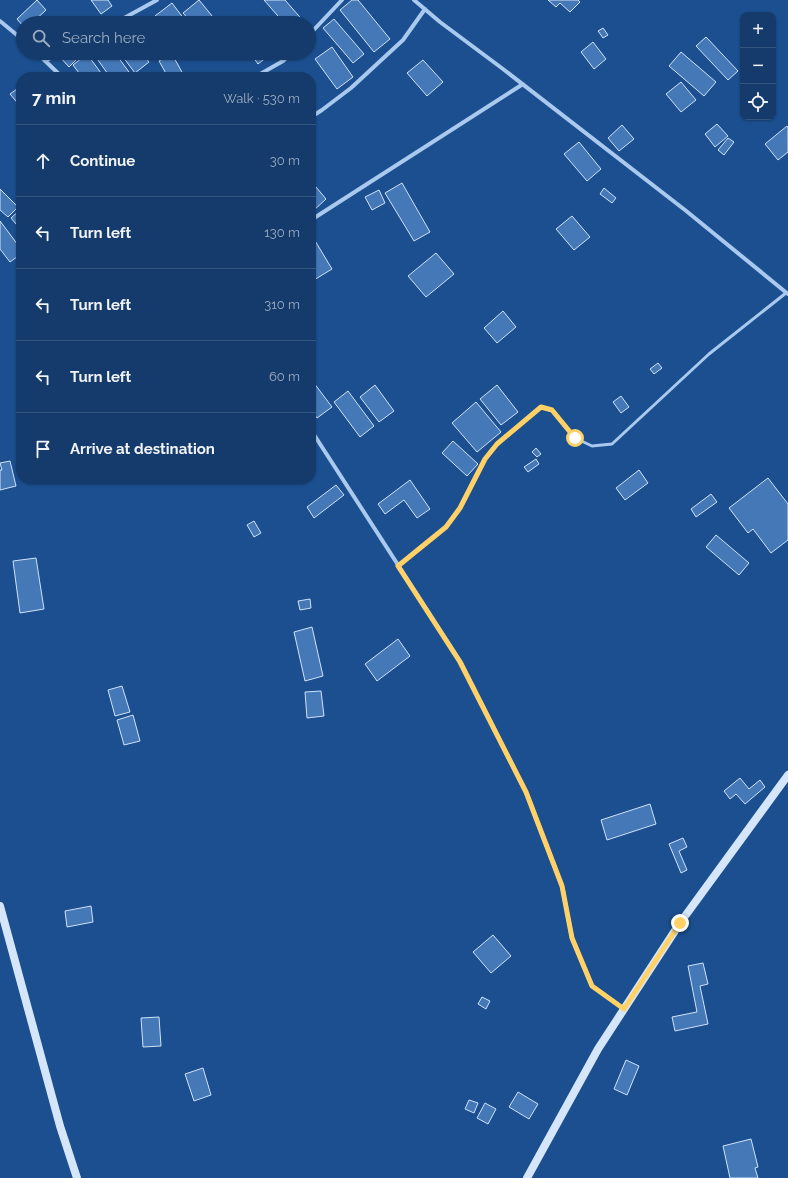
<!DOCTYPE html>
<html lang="en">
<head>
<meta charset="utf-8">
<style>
  body { margin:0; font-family:Raleway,sans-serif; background:#1d4271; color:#f1f3f6 }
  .controls { position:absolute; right:12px; top:12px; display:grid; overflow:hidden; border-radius:8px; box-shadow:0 1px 3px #0004 }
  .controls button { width:36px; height:36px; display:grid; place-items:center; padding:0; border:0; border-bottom:1px solid #33557e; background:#143b6b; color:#f1f3f6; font:20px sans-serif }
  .stop { position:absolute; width:12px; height:12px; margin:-9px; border:3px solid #ffd166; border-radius:50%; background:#fff }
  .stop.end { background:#ffd166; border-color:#fff; box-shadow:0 1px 4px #0008 }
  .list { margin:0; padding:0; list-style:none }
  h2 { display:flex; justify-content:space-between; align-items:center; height:52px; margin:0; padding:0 16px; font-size:17px }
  h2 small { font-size:13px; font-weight:400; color:#9dadc1 }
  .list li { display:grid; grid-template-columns:26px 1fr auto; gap:12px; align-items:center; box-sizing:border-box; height:72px; padding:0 16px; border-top:1px solid #33557e }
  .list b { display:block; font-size:15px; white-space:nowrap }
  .list em { font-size:13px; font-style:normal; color:#9dadc1 }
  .icon { flex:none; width:22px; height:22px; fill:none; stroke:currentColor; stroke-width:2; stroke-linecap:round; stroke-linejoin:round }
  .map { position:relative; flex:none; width:788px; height:1178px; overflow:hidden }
  .search { position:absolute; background:#143b6b; box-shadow:0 1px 3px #0004; left:16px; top:16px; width:300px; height:44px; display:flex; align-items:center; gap:10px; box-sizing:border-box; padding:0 14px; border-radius:22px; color:#9dadc1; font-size:15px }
  .panel { position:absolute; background:#143b6b; box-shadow:0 1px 3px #0004; left:16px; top:72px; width:300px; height:412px; border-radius:16px }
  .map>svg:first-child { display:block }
  .building { fill:#4478b7; stroke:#cfe3fa }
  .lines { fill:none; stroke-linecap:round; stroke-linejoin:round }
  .lane { stroke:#a9c9ee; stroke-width:3 }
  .street { stroke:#a9c9ee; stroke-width:4 }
  .secondary { stroke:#d6e6fa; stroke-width:8 }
  .route { stroke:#ffd166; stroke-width:5 }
</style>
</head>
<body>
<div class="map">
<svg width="788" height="1178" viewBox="0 0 788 1178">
  <rect width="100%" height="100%" fill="#1b4f8f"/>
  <path class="building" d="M 37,0 L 46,10 L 32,23 L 23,23 L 23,26 L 17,19 Z
    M 91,0 L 108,0 L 112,6 L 101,14 Z
    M 199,0 L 217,22 L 216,23 L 192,23 L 183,13 Z
    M 264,0 L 285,0 L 305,23 L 284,23 Z
    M 352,0 L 358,0 L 390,39 L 374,52 L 340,10 Z
    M 548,0 L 578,0 L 580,2 L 570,12 L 560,3 L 556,7 Z
    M 172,3 L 187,23 L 160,23 L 155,16 Z
    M 50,17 L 58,23 L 45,23 Z
    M 246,17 L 251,23 L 238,23 Z
    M 334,19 L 364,54 L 353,63 L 323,28 Z
    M 603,28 L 608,35 L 603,38 L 598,31 Z
    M 706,37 L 738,71 L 728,80 L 696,46 Z
    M 593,42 L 606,59 L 594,69 L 581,52 Z
    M 332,47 L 353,77 L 337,89 L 315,59 Z
    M 681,52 L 716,82 L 704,96 L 669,66 Z
    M 59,53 L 72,53 L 77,59 L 69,67 L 57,54 Z
    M 93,53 L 115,53 L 129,72 L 121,77 L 110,77 Z
    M 120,53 L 142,53 L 149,62 L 135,73 Z
    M 250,53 L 272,53 L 258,64 Z
    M 87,54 L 104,77 L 82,77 L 73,65 Z
    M 172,54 L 183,74 L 176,77 L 168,77 L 159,61 Z
    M 423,60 L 443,82 L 427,96 L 407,73 Z
    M 681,82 L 696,100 L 681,112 L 666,94 Z
    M 17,89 L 21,94 L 20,106 L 10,94 Z
    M 717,124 L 728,136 L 715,147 L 705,134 Z
    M 622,125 L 634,139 L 619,151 L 608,138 Z
    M 787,126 L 788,127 L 788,152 L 778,160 L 765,144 Z
    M 728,138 L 734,142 L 724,155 L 718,150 Z
    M 579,142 L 601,169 L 587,181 L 564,154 Z
    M 311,181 L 326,199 L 313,211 L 311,209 Z
    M 402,183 L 430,232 L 414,241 L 385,193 Z
    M 604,188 L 616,198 L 612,203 L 600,194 Z
    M 0,189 L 18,207 L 8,217 L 0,210 Z
    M 379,190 L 385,203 L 372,210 L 365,197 Z
    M 21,209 L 21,230 L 11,218 Z
    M 572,216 L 590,237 L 574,250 L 556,229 Z
    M 0,221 L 21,249 L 21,254 L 10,262 L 0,249 Z
    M 311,234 L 332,269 L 314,280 L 311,275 Z
    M 436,253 L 454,274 L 426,297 L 408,276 Z
    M 503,311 L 516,327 L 497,343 L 484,328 Z
    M 658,363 L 662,368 L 654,374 L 650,369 Z
    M 311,379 L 332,407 L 317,418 L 311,410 Z
    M 375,385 L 394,411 L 379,422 L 360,397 Z
    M 497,385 L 518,412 L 501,425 L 480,399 Z
    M 348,391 L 374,426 L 360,437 L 334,402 Z
    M 621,396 L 629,407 L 621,413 L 613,402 Z
    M 476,402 L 501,432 L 477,452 L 452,423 Z
    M 453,441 L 478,464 L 467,476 L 442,453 Z
    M 536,448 L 541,454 L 537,457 L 532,452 Z
    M 536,459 L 539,464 L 528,472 L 524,467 Z
    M 10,461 L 16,486 L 0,490 L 0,470 L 2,470 L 0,463 Z
    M 639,470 L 648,483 L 625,500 L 616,488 Z
    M 768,478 L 788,504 L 788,540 L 771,553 L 753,529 L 748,533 L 729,508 Z
    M 410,480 L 430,509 L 417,518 L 404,500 L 385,514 L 378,504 Z
    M 336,485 L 344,495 L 314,518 L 307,507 Z
    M 711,494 L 717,502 L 696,517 L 691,509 Z
    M 254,521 L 261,533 L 254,537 L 247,525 Z
    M 716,535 L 749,563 L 739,575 L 706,547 Z
    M 36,558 L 44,609 L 20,613 L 13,561 Z
    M 310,599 L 311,608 L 300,610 L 298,601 Z
    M 312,627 L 323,676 L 305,681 L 294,632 Z
    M 398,639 L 410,656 L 377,681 L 365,664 Z
    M 122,686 L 130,712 L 115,716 L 108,690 Z
    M 321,691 L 324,716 L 307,718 L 305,692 Z
    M 133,715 L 140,741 L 124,745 L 117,720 Z
    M 740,778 L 749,789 L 760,780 L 765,787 L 745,804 L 736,794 L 730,799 L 724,791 Z
    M 650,804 L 656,824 L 607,840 L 601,820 Z
    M 683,838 L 687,847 L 679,851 L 687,870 L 681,873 L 669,844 Z
    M 91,906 L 93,922 L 67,927 L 65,911 Z
    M 493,935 L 511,956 L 491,973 L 473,952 Z
    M 703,963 L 708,984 L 700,986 L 708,1024 L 675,1031 L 672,1017 L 697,1012 L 688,966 Z
    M 482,997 L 490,1001 L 486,1009 L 478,1004 Z
    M 159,1017 L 161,1046 L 143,1047 L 141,1018 Z
    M 626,1060 L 639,1066 L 627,1095 L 614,1089 Z
    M 203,1068 L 211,1095 L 194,1101 L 185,1074 Z
    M 518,1092 L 538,1104 L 529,1119 L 509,1107 Z
    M 469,1100 L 478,1103 L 474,1113 L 465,1109 Z
    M 485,1103 L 496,1109 L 488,1124 L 477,1118 Z
    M 751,1139 L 758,1167 L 755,1168 L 758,1178 L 730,1178 L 723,1146 Z"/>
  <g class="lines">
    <path class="lane" d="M 398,566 L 446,527 L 460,509 L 485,459 L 497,444 L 541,407 L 552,410 L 575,438 L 592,446 L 612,444 L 709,354 L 786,293"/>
    <path class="street" d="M 414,0 L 440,22 L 503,69 L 685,210 L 788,294
      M 0,21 L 23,40
      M 115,23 L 157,0
      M 309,35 L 342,0
      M 37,53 L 62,77
      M 45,61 L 60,53
      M 255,77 L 283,61 L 291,53
      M 311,117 L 322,110 L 351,88 L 403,40 L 425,9
      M 311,220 L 523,84
      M 311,430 L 460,661 L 526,792 L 562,886 L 572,938 L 592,986 L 624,1009"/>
    <path class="secondary" d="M 0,906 L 60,1126 L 77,1178
      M 527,1178 L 598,1049 L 680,923 L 788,775"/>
  </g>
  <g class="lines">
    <path class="route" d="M 575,438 L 552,410 L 541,407 L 497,444 L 485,459 L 460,508 L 446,527 L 398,566 L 460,662 L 526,792 L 562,886 L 572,938 L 592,986 L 624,1009 L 680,923"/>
  </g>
</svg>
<div class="controls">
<button>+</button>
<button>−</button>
<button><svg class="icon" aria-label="locate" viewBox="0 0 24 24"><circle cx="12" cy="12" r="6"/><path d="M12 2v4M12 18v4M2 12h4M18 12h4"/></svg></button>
</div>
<div class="stop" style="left:575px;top:438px"></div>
<div class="stop end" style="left:680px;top:923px"></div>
<div class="search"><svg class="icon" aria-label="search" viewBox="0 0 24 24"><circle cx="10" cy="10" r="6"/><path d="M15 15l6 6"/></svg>Search here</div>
<section class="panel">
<h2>7 min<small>Walk · 530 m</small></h2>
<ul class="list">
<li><svg class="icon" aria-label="ahead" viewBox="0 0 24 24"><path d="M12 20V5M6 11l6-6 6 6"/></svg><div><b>Continue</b></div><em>30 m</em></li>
<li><svg class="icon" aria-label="left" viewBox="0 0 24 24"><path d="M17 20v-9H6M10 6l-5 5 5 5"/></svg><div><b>Turn left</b></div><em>130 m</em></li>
<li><svg class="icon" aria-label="left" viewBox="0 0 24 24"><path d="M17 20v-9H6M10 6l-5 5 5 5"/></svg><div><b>Turn left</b></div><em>310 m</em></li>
<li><svg class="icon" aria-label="left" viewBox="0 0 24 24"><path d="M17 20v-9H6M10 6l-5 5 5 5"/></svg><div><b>Turn left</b></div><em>60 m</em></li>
<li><svg class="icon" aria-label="arrive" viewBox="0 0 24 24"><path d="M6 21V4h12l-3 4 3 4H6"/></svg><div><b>Arrive at destination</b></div></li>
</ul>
</section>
</div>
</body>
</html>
